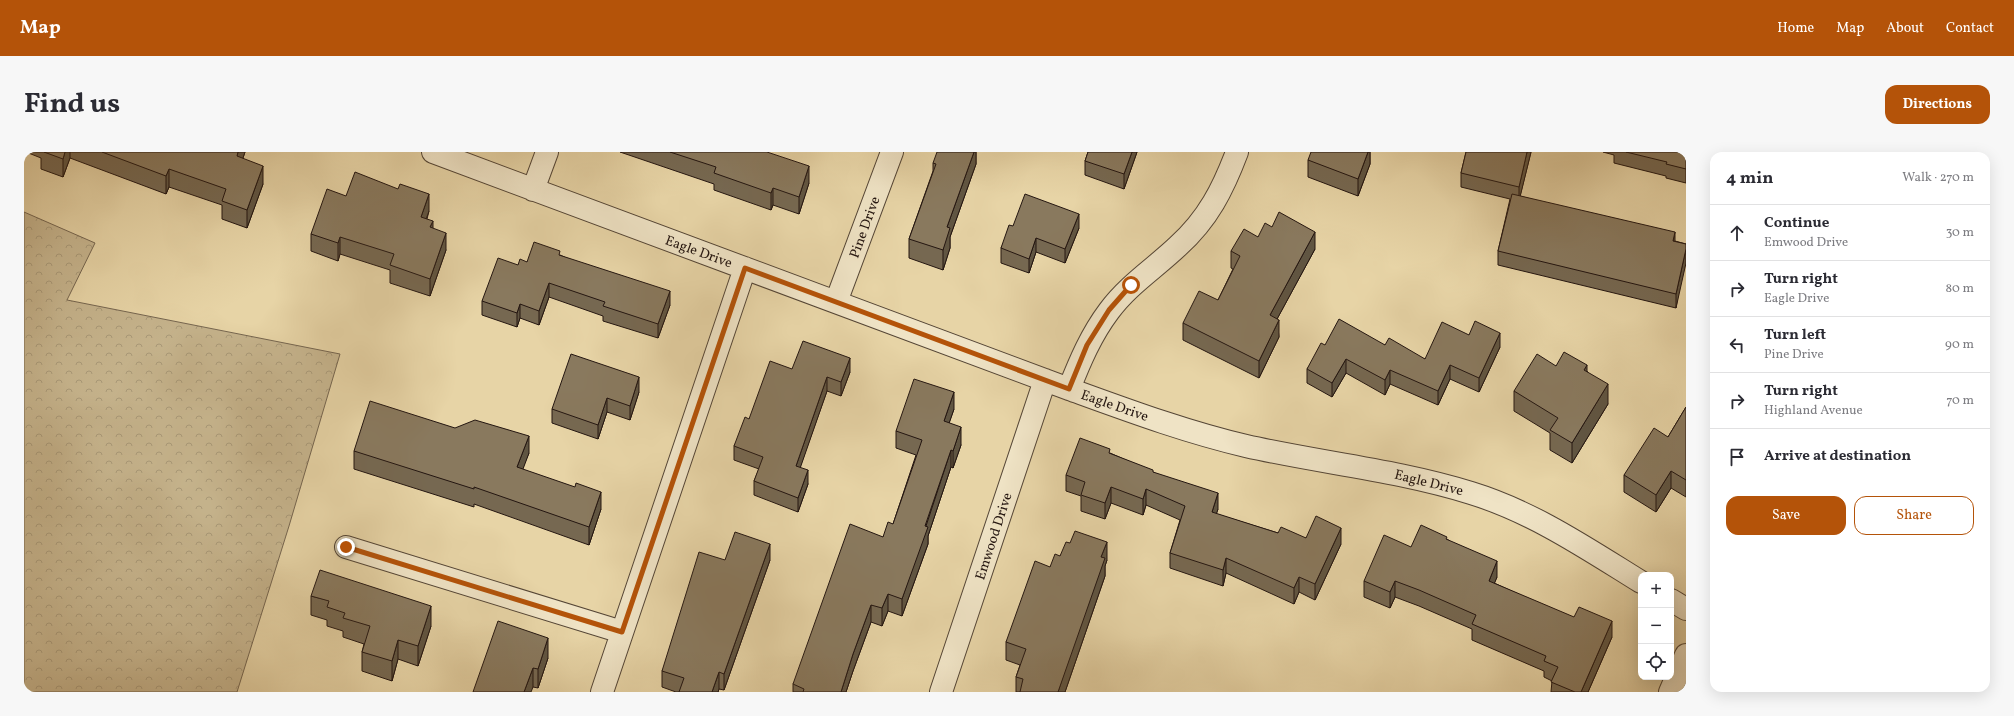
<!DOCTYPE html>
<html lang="en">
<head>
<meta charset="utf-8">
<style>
  body { margin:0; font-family:Vollkorn,serif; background:#f7f7f7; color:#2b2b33 }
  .controls { position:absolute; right:12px; bottom:12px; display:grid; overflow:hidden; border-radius:8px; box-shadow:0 4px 16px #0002 }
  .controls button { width:36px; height:36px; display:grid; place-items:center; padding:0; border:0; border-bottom:1px solid #e1e1e2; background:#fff; color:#2b2b33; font:20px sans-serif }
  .stop { position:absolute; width:12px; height:12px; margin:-9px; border:3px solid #b45309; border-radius:50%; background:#fff }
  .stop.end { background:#b45309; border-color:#fff; box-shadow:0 1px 4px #0008 }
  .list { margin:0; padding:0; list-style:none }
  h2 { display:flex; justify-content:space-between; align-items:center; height:52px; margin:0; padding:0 16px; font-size:17px }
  h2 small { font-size:13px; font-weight:400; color:#7c7c81 }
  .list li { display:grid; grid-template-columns:26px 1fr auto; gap:12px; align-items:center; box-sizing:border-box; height:56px; padding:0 16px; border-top:1px solid #e1e1e2 }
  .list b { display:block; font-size:15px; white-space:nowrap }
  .list p { margin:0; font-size:13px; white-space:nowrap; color:#7c7c81 }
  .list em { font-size:13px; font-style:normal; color:#7c7c81 }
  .actions { display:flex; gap:8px; padding:12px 16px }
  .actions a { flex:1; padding:9px 0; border:1px solid #b45309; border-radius:12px; text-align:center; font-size:14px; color:#b45309 }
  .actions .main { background:#b45309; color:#fff }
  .icon { flex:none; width:22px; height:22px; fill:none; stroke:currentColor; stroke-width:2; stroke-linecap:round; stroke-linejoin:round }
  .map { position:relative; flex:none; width:1662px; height:540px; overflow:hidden; border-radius:12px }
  header { display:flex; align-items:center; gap:24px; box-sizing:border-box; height:56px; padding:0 20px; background:#b45309; color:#fff }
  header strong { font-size:19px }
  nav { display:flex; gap:22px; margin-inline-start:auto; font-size:14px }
  .intro { display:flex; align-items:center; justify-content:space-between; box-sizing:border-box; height:96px; padding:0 24px }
  h1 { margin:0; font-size:28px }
  .button { padding:10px 18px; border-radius:12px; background:#b45309; color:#fff; font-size:14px; font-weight:700 }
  main { display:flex; gap:24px; padding:0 24px }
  aside { flex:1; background:#fff; border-radius:12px; box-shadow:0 4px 16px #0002 }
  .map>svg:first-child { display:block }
  .forest { fill:url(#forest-crowns); stroke:#75654f }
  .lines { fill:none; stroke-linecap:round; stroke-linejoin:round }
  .street-casing { stroke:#554636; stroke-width:24 }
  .street { stroke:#efe3c5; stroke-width:22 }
  .wall { fill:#766851; stroke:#241611 }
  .shaded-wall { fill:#605542; stroke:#241611 }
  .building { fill:#89795e; stroke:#241611 }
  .route { stroke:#b45309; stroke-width:5 }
  .labels { text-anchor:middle; stroke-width:3.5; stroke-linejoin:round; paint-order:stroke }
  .street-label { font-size:14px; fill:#241611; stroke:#efe3c5 }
</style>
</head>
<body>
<header>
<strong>Map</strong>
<nav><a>Home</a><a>Map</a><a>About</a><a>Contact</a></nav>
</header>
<div class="intro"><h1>Find us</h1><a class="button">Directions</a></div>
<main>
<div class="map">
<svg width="1662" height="540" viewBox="0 0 1662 540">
  <defs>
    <pattern id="forest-crowns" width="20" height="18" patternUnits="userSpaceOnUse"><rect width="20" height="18" fill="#c6b48d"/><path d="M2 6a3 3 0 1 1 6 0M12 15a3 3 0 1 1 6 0" fill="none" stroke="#aa9a79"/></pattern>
  </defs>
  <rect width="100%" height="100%" fill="#e7d4a6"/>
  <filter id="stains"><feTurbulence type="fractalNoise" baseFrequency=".005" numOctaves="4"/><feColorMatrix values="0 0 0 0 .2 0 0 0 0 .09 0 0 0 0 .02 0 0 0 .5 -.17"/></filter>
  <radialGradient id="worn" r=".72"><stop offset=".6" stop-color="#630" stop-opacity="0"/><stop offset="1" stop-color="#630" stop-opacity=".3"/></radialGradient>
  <path class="forest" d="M 0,60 L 71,91 L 43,148 L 316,202 L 265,374 L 213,540 L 0,540 Z"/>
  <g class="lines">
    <g class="street-casing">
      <path id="street" d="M 409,0 L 1045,237 C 1103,258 1162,280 1222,294 C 1297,311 1373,318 1447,341 C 1509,360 1562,396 1617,430
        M 509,38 L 523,0
        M 812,150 L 868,0
        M 1045,237 C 1056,209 1067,183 1085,159 C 1104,133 1131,116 1154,94 C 1184,67 1199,37 1213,0
        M 322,395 L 598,480
        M 1647,448 L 1662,457
        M 578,540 L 721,116
        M 917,540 L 1021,228
        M 1646,540 L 1662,503"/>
    </g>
    <use href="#street" class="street"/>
  </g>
  <path class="wall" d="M 2,0 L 221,0 L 219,6 L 239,32 L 223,76 L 198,67 L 198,53 L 145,35 L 142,42 L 46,6 L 39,25 L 17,17 L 17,6 Z
    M 596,0 L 743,0 L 785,31 L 775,62 L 749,53 L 747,58 L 690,38 L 690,32 Z
    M 952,0 L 952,12 L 926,85 L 926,96 L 919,118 L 885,106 L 885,87 L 909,19 L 909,11 Z
    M 1064,0 L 1113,0 L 1100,37 L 1061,23 L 1061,9 Z
    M 1346,0 L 1346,12 L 1334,44 L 1284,25 L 1284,8 Z
    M 1442,0 L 1507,0 L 1496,44 L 1651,89 L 1662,92 L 1652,156 L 1474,113 L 1474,99 L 1486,47 L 1437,35 L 1437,21 Z
    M 1579,0 L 1662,0 L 1662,31 L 1642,26 L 1642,24 L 1590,11 L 1590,3 Z
    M 322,44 L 405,59 L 403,67 L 422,98 L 406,144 L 366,131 L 366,118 L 316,102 L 314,109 L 287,99 L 287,82 Z
    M 989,74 L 1055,76 L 1041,111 L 1012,100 L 1005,121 L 977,111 L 977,96 Z
    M 1234,85 L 1291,97 L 1253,167 L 1255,185 L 1235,226 L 1159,188 L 1159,171 L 1194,148 L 1209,117 L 1207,116 L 1207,99 Z
    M 536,103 L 646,153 L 634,186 L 579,169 L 579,164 L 525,145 L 515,173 L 496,166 L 493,175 L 458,163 L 458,149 L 494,113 L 503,110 Z
    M 1445,183 L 1476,195 L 1455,240 L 1426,227 L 1414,253 L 1366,232 L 1361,243 L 1322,221 L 1308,245 L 1283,231 L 1283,217 L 1301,193 L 1361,193 L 1401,207 Z
    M 1532,214 L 1563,219 L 1584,252 L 1548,311 L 1526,298 L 1526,281 L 1490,259 L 1490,239 Z
    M 768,217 L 826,220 L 817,244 L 803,239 L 776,315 L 784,332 L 774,360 L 730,343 L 730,329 L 735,317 L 710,308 L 710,294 L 725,267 Z
    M 615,240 L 606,268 L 583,260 L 574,287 L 528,271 L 528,257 Z
    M 1662,255 L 1662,345 L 1647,336 L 1632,360 L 1600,340 L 1600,323 L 1644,285 Z
    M 930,257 L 925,271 L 937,293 L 929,316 L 927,315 L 904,384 L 904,392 L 878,464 L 864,459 L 858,474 L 847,470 L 829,519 L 822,540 L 769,540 L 769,532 L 859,385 L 869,372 L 892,303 L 872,296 L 872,279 Z
    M 330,299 L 505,301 L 498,317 L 577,357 L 565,393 L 450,352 L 450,355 L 330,317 Z
    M 1086,301 L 1129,320 L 1194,357 L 1192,362 L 1254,381 L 1282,386 L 1317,392 L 1291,448 L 1275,440 L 1270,452 L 1202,421 L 1199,434 L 1146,416 L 1146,401 L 1156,368 L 1122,353 L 1119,363 L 1087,351 L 1081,367 L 1057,359 L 1057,344 L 1042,339 L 1042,323 Z
    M 1423,387 L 1473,425 L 1470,431 L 1588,485 L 1564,540 L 1527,540 L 1528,529 L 1520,525 L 1520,519 L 1448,488 L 1448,477 L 1395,454 L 1371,445 L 1366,456 L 1340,445 L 1340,429 Z
    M 1046,391 L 1083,408 L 1081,414 L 1081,424 L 1041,540 L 992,540 L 992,525 L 996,513 L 982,508 L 982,490 L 1026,415 L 1036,404 Z
    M 701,408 L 746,408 L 700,538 L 695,537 L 694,540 L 652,540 L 638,535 L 638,519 Z
    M 287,444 L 407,474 L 394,514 L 374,507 L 368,529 L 338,519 L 338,500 L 340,492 L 319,485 L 319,479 L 303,474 L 303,468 L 287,463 Z
    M 524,506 L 514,536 L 509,535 L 449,540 Z"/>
  <path class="shaded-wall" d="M 41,0 L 46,0 L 46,6 L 39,25 L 39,7 Z
    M 214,0 L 221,0 L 213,23 L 213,4 Z
    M 950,0 L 952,0 L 952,12 L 926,85 L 926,96 L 919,118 L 919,98 L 923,75 Z
    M 1108,0 L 1113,0 L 1100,37 L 1100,22 Z
    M 1344,0 L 1346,0 L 1346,12 L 1334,44 L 1334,27 Z
    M 1503,0 L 1507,0 L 1495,49 L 1495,35 Z
    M 239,14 L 239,32 L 223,76 L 223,58 Z
    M 785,14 L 785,31 L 775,62 L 775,45 Z
    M 145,17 L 145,35 L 142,42 L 142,24 Z
    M 749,36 L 749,53 L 747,58 L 747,41 Z
    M 405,42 L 405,59 L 397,82 L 397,65 Z
    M 1055,62 L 1055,76 L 1041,111 L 1041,97 Z
    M 409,69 L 409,86 L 406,75 Z
    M 1291,80 L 1291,97 L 1246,180 L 1246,163 Z
    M 1651,80 L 1651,94 L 1649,89 Z
    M 422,81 L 422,98 L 406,144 L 406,127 Z
    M 316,85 L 316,102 L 314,109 L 314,91 Z
    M 1012,86 L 1012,100 L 1005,121 L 1005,107 Z
    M 1662,97 L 1662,111 L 1652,156 L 1652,142 Z
    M 525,131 L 525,145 L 515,173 L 515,159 Z
    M 646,139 L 646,153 L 634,186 L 634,172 Z
    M 496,152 L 496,166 L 493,175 L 493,161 Z
    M 1255,168 L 1255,185 L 1235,226 L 1235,209 Z
    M 1476,181 L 1476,195 L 1455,240 L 1455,226 Z
    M 826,206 L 826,220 L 817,244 L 817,230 Z
    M 1322,207 L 1322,221 L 1308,245 L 1308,231 Z
    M 1426,213 L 1426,227 L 1414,253 L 1414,239 Z
    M 1563,213 L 1563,232 L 1560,218 Z
    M 1366,218 L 1366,232 L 1361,243 L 1361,228 Z
    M 615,225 L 615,240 L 606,268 L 606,254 Z
    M 803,225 L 803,239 L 772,328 L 772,314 Z
    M 1584,232 L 1584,252 L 1548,311 L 1548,291 Z
    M 930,240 L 930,257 L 920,286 L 920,269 Z
    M 583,246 L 583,260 L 574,287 L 574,273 Z
    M 937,275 L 937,293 L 929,316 L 929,299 Z
    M 505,284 L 505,301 L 493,333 L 493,315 Z
    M 927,298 L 927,315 L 904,384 L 904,392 L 878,464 L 878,447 Z
    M 784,318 L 784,332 L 774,360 L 774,346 Z
    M 1647,319 L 1647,336 L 1632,360 L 1632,343 Z
    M 1087,335 L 1087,351 L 1081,367 L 1081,351 Z
    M 1122,337 L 1122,353 L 1119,363 L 1119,347 Z
    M 577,340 L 577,357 L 565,393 L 565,375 Z
    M 1194,341 L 1194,357 L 1188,376 L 1188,360 Z
    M 1317,376 L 1317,392 L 1291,448 L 1291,432 Z
    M 1083,390 L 1083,408 L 1081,414 L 1081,424 L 1041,540 L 1034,540 L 1077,405 Z
    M 746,392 L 746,408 L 700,538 L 700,522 Z
    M 1202,406 L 1202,421 L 1199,434 L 1199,418 Z
    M 1473,409 L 1473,425 L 1465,445 L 1465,429 Z
    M 1275,425 L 1275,440 L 1270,452 L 1270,436 Z
    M 1371,429 L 1371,445 L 1366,456 L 1366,440 Z
    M 864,442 L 864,459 L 858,474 L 858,456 Z
    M 847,453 L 847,470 L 829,519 L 822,540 L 817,540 L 829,502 Z
    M 407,454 L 407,474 L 394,514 L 394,494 Z
    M 1588,469 L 1588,485 L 1564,540 L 1557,540 Z
    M 524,486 L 524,506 L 514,536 L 514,517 Z
    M 374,488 L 374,507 L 368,529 L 368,509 Z
    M 509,516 L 509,535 L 507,540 L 500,540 Z
    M 695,520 L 695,537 L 694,540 L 688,540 Z"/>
  <path class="building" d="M 20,0 L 41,0 L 39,7 Z
    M 78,0 L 214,0 L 213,4 L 239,14 L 223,58 L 198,49 L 202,37 L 145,17 L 142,24 Z
    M 646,0 L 743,0 L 785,14 L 775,45 L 749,36 L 747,41 L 690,21 L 692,15 Z
    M 913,0 L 950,0 L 923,75 L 926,76 L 919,98 L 885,87 L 912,12 L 909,11 Z
    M 1064,0 L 1108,0 L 1100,22 L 1061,9 Z
    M 1287,0 L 1344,0 L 1334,27 L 1284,8 Z
    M 1442,0 L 1503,0 L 1495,35 L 1437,21 Z
    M 1602,0 L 1662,0 L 1662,17 L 1642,12 L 1643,10 Z
    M 331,20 L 374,37 L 376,32 L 405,42 L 397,65 L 409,69 L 406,75 L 422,81 L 406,127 L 366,113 L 370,102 L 316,85 L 314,91 L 287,82 L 303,37 L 322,44 Z
    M 1001,42 L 1055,62 L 1041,97 L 1012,86 L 1005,107 L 977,96 L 985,73 L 989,74 Z
    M 1488,42 L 1651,80 L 1649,89 L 1662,92 L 1662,97 L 1652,142 L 1474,99 Z
    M 1255,60 L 1291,80 L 1246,163 L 1255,168 L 1235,209 L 1159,171 L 1175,139 L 1194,148 L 1216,104 L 1207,99 L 1220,77 L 1234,85 L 1241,71 L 1248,75 Z
    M 510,90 L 536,99 L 535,103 L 646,139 L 634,172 L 579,154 L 581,150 L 525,131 L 515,159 L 496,152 L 493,161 L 458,149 L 474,106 L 494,113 L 496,107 L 503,110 Z
    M 1315,167 L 1361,193 L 1365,186 L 1401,207 L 1418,170 L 1445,183 L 1451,169 L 1476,181 L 1455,226 L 1426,213 L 1414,239 L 1366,218 L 1361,228 L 1322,207 L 1308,231 L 1283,217 L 1297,191 L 1301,193 Z
    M 779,189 L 826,206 L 817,230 L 803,225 L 772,314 L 784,318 L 774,346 L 730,329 L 739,305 L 710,294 L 721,265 L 725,267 L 746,209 L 768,217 Z
    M 1540,200 L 1563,213 L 1560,218 L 1584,232 L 1548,291 L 1526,278 L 1534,266 L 1490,239 L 1513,202 L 1532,214 Z
    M 547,202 L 615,225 L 606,254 L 583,246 L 574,273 L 528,257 Z
    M 890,227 L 930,240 L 920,269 L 937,275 L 929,299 L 927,298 L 901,374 L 904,375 L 878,447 L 864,442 L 858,456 L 847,453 L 829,502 L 817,540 L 779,540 L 780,537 L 769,532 L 826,372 L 859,385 L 864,370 L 869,372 L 898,288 L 872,279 Z
    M 346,249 L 431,276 L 451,268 L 505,284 L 493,315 L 551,335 L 552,331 L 577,340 L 565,375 L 450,335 L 450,337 L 330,299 Z
    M 1662,255 L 1662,328 L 1647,319 L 1632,343 L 1600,323 L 1630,276 L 1644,285 Z
    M 1056,286 L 1086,297 L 1085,301 L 1129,318 L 1129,320 L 1194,341 L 1188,360 L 1254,381 L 1257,375 L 1282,386 L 1292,364 L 1317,376 L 1291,432 L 1275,425 L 1270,436 L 1202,406 L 1199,418 L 1146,401 L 1161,354 L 1122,337 L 1119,347 L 1087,335 L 1081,351 L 1057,343 L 1061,330 L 1042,323 Z
    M 1397,373 L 1423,385 L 1422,387 L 1473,409 L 1465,429 L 1550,465 L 1555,455 L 1588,469 L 1557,540 L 1551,540 L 1527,530 L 1534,515 L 1520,509 L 1522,504 L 1448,472 L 1452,463 L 1395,438 L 1371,429 L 1366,440 L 1340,429 L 1360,383 L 1387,395 Z
    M 1051,379 L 1083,390 L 1077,405 L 1081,406 L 1034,540 L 996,540 L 999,527 L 992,525 L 1002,497 L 982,490 L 1011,409 L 1026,415 L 1031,402 L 1036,404 L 1042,390 L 1046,391 Z
    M 711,380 L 746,392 L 700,522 L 695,520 L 688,540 L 655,540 L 660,526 L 638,519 L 675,400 L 701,408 Z
    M 296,418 L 407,454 L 394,494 L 374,488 L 368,509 L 338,500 L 346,474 L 319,466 L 321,461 L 303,455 L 305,449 L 287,444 Z
    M 474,469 L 524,486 L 514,517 L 509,516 L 500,540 L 449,540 Z"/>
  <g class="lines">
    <path class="route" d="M 322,395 L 598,480 L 721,116 L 1045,237 L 1063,193 L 1085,158 L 1107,133"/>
  </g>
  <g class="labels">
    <g class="street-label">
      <text transform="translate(840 75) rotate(-70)" y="5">Pine Drive</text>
      <text transform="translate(675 99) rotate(20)" y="5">Eagle Drive</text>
      <text transform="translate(1091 253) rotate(19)" y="5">Eagle Drive</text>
      <text transform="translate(1405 330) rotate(14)" y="5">Eagle Drive</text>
      <text transform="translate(969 384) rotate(-72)" y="5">Emwood Drive</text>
    </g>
  </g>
  <rect width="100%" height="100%" filter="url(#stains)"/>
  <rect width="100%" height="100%" fill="url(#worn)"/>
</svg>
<div class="controls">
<button>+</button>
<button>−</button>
<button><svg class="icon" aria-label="locate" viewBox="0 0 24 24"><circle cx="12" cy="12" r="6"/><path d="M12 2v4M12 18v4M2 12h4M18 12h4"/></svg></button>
</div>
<div class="stop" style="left:1107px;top:133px"></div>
<div class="stop end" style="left:322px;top:395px"></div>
</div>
<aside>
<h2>4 min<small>Walk · 270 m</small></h2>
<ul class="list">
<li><svg class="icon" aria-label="ahead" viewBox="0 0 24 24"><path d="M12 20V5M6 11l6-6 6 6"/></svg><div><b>Continue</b><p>Emwood Drive</p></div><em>30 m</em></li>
<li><svg class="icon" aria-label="right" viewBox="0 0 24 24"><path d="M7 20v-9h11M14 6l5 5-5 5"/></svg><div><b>Turn right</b><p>Eagle Drive</p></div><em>80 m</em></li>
<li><svg class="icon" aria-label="left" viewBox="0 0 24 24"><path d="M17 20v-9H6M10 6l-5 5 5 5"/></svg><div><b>Turn left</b><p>Pine Drive</p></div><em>90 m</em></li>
<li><svg class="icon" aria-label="right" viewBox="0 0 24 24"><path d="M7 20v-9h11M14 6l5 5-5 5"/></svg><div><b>Turn right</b><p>Highland Avenue</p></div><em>70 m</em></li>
<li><svg class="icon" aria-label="arrive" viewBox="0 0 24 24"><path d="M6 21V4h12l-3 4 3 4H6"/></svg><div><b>Arrive at destination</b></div></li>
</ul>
<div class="actions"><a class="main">Save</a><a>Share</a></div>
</aside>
</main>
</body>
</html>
